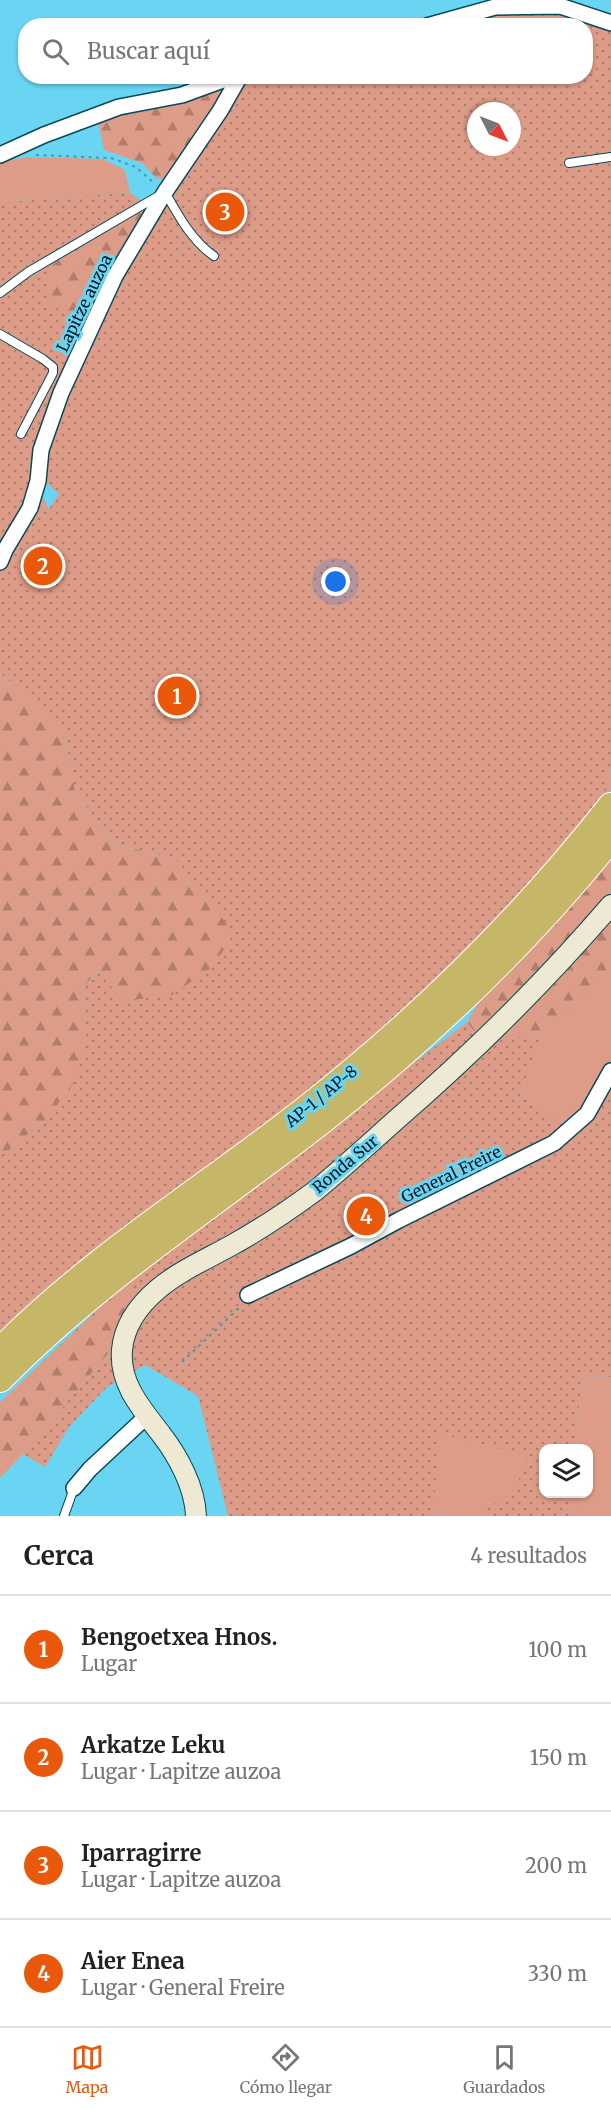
<!DOCTYPE html>
<html lang="es">
<head>
<meta charset="utf-8">
<style>
  body { margin:0; font-family:Merriweather,serif; background:#f6f6f6; color:#222 }
  .controls { position:absolute; right:18px; bottom:18px; display:grid; overflow:hidden; border-radius:12px; box-shadow:0 2px 4px #0004 }
  .controls button { width:54px; height:54px; display:grid; place-items:center; padding:0; border:0; border-bottom:2px solid #e0e0e0; background:#fff; color:#222; font:30px sans-serif }
  .compass { position:absolute; left:467px; top:102px; width:54px; height:54px; border-radius:50%; background:#fff; box-shadow:0 2px 4px #0004; rotate:132deg }
  .you { position:absolute; left:336px; top:582px; width:21px; height:21px; margin:-15px; border:4px solid #fff; border-radius:50%; background:#1a73e8; box-shadow:0 0 0 9px #1a73e833 }
  .badge { display:grid; place-items:center; width:39px; height:39px; border-radius:50%; background:#ea580c; color:#fff; font-size:20px; font-weight:700 }
  .pin { position:absolute; translate:-50% -50%; border:3px solid #fff; box-shadow:0 2px 6px #0006 }
  .list { margin:0; padding:0; list-style:none }
  h2 { display:flex; justify-content:space-between; align-items:center; height:78px; margin:0; padding:0 24px; font-size:26px }
  h2 small { font-size:20px; font-weight:400; color:#767676 }
  .list li { display:grid; grid-template-columns:39px 1fr auto; gap:18px; align-items:center; box-sizing:border-box; height:108px; padding:0 24px; border-top:2px solid #e0e0e0 }
  .list b { display:block; font-size:22px; white-space:nowrap }
  .list p { margin:0; font-size:20px; white-space:nowrap; color:#767676 }
  .list em { font-size:20px; font-style:normal; color:#767676 }
  .icon { flex:none; width:33px; height:33px; fill:none; stroke:currentColor; stroke-width:2; stroke-linecap:round; stroke-linejoin:round }
  .map { position:relative; flex:none; width:611px; height:1516px; overflow:hidden }
  .search { position:absolute; background:#fff; box-shadow:0 2px 4px #0004; left:18px; right:18px; top:18px; height:66px; display:flex; align-items:center; gap:15px; box-sizing:border-box; padding:0 21px; border-radius:24px; color:#767676; font-size:22px }
  .sheet { height:510px; background:#fff }
  nav { display:flex; justify-content:space-around; align-items:center; box-sizing:border-box; height:84px; border-top:2px solid #e0e0e0; background:#fff; font-size:16px; color:#767676 }
  nav a { display:grid; justify-items:center; gap:3px }
  nav .on { color:#ea580c }
  .map>svg:first-child { display:block }
  .grass { fill:url(#grass-dots); fill-rule:evenodd }
  .forest { fill:url(#forest-firs) }
  .garden { fill:#dd9c87 }
  .lines { fill:none; stroke-linecap:round; stroke-linejoin:round }
  .lane-casing { stroke:#084958; stroke-width:10 }
  .street-casing { stroke:#084958; stroke-width:18 }
  .secondary-casing { stroke:#084958; stroke-width:22 }
  .highway-casing { stroke:#fff; stroke-width:28 }
  .path { stroke:#4897ae; stroke-width:2; stroke-dasharray:3 4.5; stroke-linecap:butt }
  .lane { stroke:#fff; stroke-width:8 }
  .street { stroke:#fff; stroke-width:15 }
  .secondary { stroke:#eee9d2; stroke-width:20 }
  .highway { stroke:#c6b768; stroke-width:26 }
  .labels { text-anchor:middle; stroke-width:6; stroke-linejoin:round; paint-order:stroke }
  .street-label { font-size:16px; fill:#01171e; stroke:#6ad5f3 }
</style>
</head>
<body>
<div class="map">
<svg width="611" height="1516" viewBox="0 0 611 1516">
  <defs>
    <pattern id="grass-dots" width="8" height="8" patternUnits="userSpaceOnUse" patternTransform="scale(1.5)"><rect width="8" height="8" fill="#dd9c87"/><path d="M2 2h.1M6 6h.1" fill="none" stroke="#b17e6e" stroke-width="1.8" stroke-linecap="round"/></pattern>
    <pattern id="forest-firs" width="22" height="20" patternUnits="userSpaceOnUse" patternTransform="scale(1.5)"><rect width="22" height="20" fill="#dd9c87"/><path d="M5 1l3.5 6h-7zM16 11l3.5 6h-7z" fill="#b17e6e"/></pattern>
  </defs>
  <rect width="100%" height="100%" fill="#6ad5f3"/>
  <path class="grass" d="M 560,6 L 611,26 L 611,768 C 609,775 607,783 604,789 C 590,821 556,852 533,878 C 380,1056 184,1193 0,1336 L 0,1156 L 46,1120 L 86,1036 L 82,988 L 99,971 L 176,859 L 114,844 L 75,791 L 63,728 L 0,673 L 0,568 L 41,494 L 49,509 L 59,494 L 42,479 L 44,451 L 63,395 L 118,279 L 240,77 L 586,76 L 586,26 L 433,25 L 495,7 ZM 476,111 L 512,111 L 512,147 L 476,147 Z
    M 130,192 L 148,207 L 87,330 L 30,495 L 0,552 L 0,197 L 7,202 Z
    M 467,1022 L 483,1042 L 542,1035 L 520,1094 L 561,1124 L 588,1106 L 611,1058 L 611,1377 L 582,1376 L 575,1448 L 544,1448 L 544,1494 L 571,1494 L 569,1516 L 488,1516 L 440,1435 L 433,1516 L 228,1516 L 198,1396 L 145,1365 L 107,1387 L 69,1427 L 45,1467 L 23,1454 L 158,1294 L 120,1288 Z"/>
  <path class="forest" d="M 227,84 L 215,107 L 167,179 L 156,178 L 142,163 L 104,150 L 98,121 L 119,110 Z
    M 139,207 L 149,211 L 87,330 L 47,301 L 50,266 Z
    M 0,673 L 63,728 L 75,791 L 114,844 L 176,859 L 234,933 L 214,966 L 172,995 L 123,1001 L 98,971 L 82,988 L 86,1036 L 75,1081 L 46,1120 L 0,1156 Z
    M 611,768 L 611,971 L 547,1035 L 483,1042 L 467,1022 L 604,790 Z
    M 120,1288 L 158,1294 L 23,1454 L 0,1478 L 0,1402 Z"/>
  <path class="garden" d="M 27,157 L 103,159 L 125,170 L 130,192 L 7,202 L 0,197 L 0,162 Z
    M 611,967 L 611,1060 L 589,1104 L 560,1124 L 520,1094 L 542,1035 Z
    M 582,1376 L 611,1377 L 611,1516 L 569,1516 L 571,1494 L 588,1494 L 588,1448 L 575,1448 Z
    M 440,1434 L 528,1455 L 514,1493 L 485,1509 L 488,1516 L 433,1516 Z"/>
  <g class="lines">
    <g class="lane-casing">
      <path id="lane" d="M 569,163 L 611,157
        M 0,293 L 28,272 L 165,192 C 178,215 192,241 214,256
        M 0,334 L 43,359 L 53,367 L 53,373 L 21,434
        M 64,1516 L 74,1488"/>
    </g>
    <g class="street-casing">
      <path id="street" d="M 427,26 L 495,7 L 560,6 L 611,23
        M 0,155 L 44,135 L 119,107 L 182,95 L 234,76
        M 0,562 L 5,550 L 30,508 L 38,481 L 41,450 L 61,393 L 115,276 L 165,192 L 220,111 L 240,76
        M 248,1295 L 351,1246 L 399,1220 L 554,1143 L 587,1114 L 611,1071
        M 74,1488 L 90,1469 L 147,1416"/>
    </g>
    <g class="secondary-casing">
      <path id="secondary" d="M 196,1516 C 195,1487 178,1456 161,1434 C 142,1409 119,1384 122,1350 C 124,1326 139,1305 158,1289 C 179,1271 207,1259 232,1245 C 261,1229 288,1211 315,1191 C 343,1168 370,1143 397,1119 C 473,1053 545,982 611,905"/>
    </g>
    <g class="highway-casing">
      <path id="highway" d="M 0,1351 C 91,1258 204,1189 306,1109 C 419,1020 522,919 611,806
        M 0,1379 C 96,1281 211,1207 319,1123 C 426,1039 526,944 611,838"/>
    </g>
    <path class="path" d="M 36,155 L 111,158 L 136,167 L 154,183
      M 182,1362 L 242,1305"/>
    <use href="#lane" class="lane"/>
    <use href="#street" class="street"/>
    <use href="#secondary" class="secondary"/>
    <use href="#highway" class="highway"/>
  </g>
  <g class="labels">
    <g class="street-label">
      <text transform="translate(84 303) rotate(-64)" y="6">Lapitze auzoa</text>
      <text transform="translate(321 1096) rotate(-39)" y="6">AP-1 / AP-8</text>
      <text transform="translate(345 1164) rotate(-40)" y="6">Ronda Sur</text>
      <text transform="translate(451 1174) rotate(-26)" y="6">General Freire</text>
    </g>
  </g>
</svg>
<div class="controls">
<button><svg class="icon" aria-label="layers" viewBox="0 0 24 24"><path d="M12 4l9 5-9 5-9-5zM3 14l9 5 9-5"/></svg></button>
</div>
<svg class="compass" viewBox="-18 -18 36 36"><path d="M0-13l5 13h-10z" fill="#e53935"/><path d="M0 13l5-13h-10z" fill="#767676"/></svg>
<div class="you"></div>
<div class="pin badge" style="left:177px;top:696px">1</div>
<div class="pin badge" style="left:43px;top:566px">2</div>
<div class="pin badge" style="left:225px;top:212px">3</div>
<div class="pin badge" style="left:366px;top:1216px">4</div>
<div class="search"><svg class="icon" aria-label="search" viewBox="0 0 24 24"><circle cx="10" cy="10" r="6"/><path d="M15 15l6 6"/></svg>Buscar aquí</div>
</div>
<section class="sheet">
<h2>Cerca<small>4 resultados</small></h2>
<ul class="list">
<li><span class="badge">1</span><div><b>Bengoetxea Hnos.</b><p>Lugar</p></div><em>100 m</em></li>
<li><span class="badge">2</span><div><b>Arkatze Leku</b><p>Lugar · Lapitze auzoa</p></div><em>150 m</em></li>
<li><span class="badge">3</span><div><b>Iparragirre</b><p>Lugar · Lapitze auzoa</p></div><em>200 m</em></li>
<li><span class="badge">4</span><div><b>Aier Enea</b><p>Lugar · General Freire</p></div><em>330 m</em></li>
</ul>
</section>
<nav>
<a class="on"><svg class="icon" aria-label="map" viewBox="0 0 24 24"><path d="M3 6l6-2 6 2 6-2v14l-6 2-6-2-6 2zM9 4v14M15 6v14"/></svg>Mapa</a>
<a><svg class="icon" aria-label="directions" viewBox="0 0 24 24"><path d="M12 3l9 9-9 9-9-9zM9 14v-3h6M13 9l2 2-2 2"/></svg>Cómo llegar</a>
<a><svg class="icon" aria-label="saved" viewBox="0 0 24 24"><path d="M7 4h10v16l-5-4-5 4z"/></svg>Guardados</a>
</nav>
</body>
</html>
